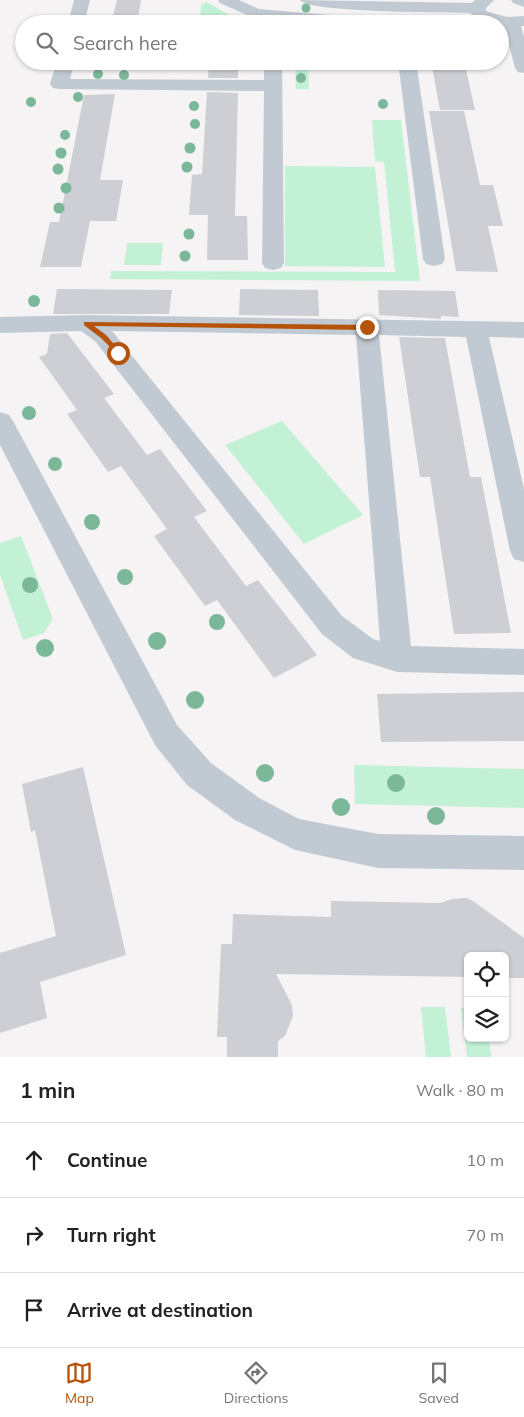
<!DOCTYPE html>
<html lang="en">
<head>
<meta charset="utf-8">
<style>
  body { margin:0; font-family:Mulish,sans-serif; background:#f2f2f2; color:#202124 }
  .controls { position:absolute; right:15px; bottom:15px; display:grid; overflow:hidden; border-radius:8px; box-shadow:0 1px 4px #0004 }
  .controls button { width:45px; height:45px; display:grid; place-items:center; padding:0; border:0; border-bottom:1px solid #e0e0e0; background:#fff; color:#202124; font:25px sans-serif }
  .stop { position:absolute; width:15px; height:15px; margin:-11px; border:4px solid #b45309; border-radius:50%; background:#fff }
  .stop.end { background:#b45309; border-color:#fff; box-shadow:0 1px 5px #0008 }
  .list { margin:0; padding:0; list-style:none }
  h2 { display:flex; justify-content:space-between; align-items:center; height:65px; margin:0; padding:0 20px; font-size:21px }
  h2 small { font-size:16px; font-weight:400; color:#757577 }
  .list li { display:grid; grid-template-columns:32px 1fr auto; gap:15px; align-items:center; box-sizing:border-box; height:75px; padding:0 20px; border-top:1px solid #e0e0e0 }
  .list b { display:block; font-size:19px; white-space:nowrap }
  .list em { font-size:16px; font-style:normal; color:#757577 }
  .icon { flex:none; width:28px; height:28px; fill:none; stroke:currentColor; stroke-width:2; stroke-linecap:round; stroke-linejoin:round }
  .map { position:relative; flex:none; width:524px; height:1057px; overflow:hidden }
  .search { position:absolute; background:#fff; box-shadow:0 1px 4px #0004; left:15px; right:15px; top:15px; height:55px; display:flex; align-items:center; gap:12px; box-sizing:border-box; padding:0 18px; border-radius:28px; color:#757577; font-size:19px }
  .sheet { height:290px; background:#fff }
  nav { display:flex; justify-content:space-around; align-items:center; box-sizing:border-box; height:70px; border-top:1px solid #e0e0e0; background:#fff; font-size:14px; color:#757577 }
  nav a { display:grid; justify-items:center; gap:2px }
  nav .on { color:#b45309 }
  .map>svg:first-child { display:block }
  .green { fill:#c3f1d5 }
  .building { fill:#cdcfd5 }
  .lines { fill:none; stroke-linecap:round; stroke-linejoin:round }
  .minor { fill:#c1cad2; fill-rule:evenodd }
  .tree { fill:#7bb799 }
  .route { fill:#b45309 }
</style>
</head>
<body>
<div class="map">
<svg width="524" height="1057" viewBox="0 0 524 1057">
  <rect width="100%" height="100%" fill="#f5f3f3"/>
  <path class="green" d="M 207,2 L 229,15 L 227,20 L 220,23 L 200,22 L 201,4 Z
    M 295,61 L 308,61 L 309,89 L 296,89 Z
    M 372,120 L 401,120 L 420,281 L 110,279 L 111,271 L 395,272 L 384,162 L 375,161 Z
    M 285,166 L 375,167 L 385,267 L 285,266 Z
    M 127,243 L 163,243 L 161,265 L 124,265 Z
    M 282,421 L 363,515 L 304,544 L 225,445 Z
    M 21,536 L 53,619 L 44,633 L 23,640 L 0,575 L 0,543 Z
    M 354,765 L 524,769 L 524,808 L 355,804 Z
    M 421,1007 L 445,1007 L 451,1057 L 426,1057 Z
    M 461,1008 L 468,1008 L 468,1038 L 489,1038 L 491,1057 L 467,1057 Z"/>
  <path class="building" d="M 117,0 L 141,0 L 137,24 L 111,24 Z
    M 102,61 L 131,61 L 130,70 L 100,69 Z
    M 209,61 L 238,61 L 238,78 L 208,78 Z
    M 431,61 L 464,61 L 475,110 L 440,110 Z
    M 207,92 L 238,93 L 235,216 L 247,216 L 248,260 L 207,260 L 208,215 L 189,215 L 192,175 L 202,174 Z
    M 115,94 L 100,180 L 123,180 L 116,221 L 90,221 L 81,267 L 40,267 L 50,222 L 59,222 L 84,95 Z
    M 429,111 L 464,111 L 480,185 L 493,185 L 503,226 L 488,226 L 498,272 L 456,271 Z
    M 57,289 L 172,290 L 169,314 L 53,314 Z
    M 240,289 L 318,290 L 319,316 L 239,315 Z
    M 378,290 L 455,291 L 459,317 L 441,316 L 441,319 L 379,315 Z
    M 67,333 L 114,394 L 104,398 L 147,455 L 160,449 L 207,511 L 194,517 L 246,586 L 258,580 L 317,655 L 274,678 L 217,600 L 205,606 L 154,536 L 167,529 L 121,466 L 108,472 L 67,414 L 77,410 L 39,357 L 47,354 L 50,334 Z
    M 399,337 L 445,338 L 470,477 L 481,477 L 511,633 L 454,634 L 430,477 L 420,477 Z
    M 524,692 L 524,741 L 381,742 L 377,694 Z
    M 83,767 L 126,955 L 40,982 L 47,1018 L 0,1033 L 0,953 L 56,936 L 35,830 L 31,832 L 22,784 Z
    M 466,898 L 473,901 L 524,938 L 524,978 L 505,978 L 505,956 L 468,956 L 468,977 L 276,974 L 292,1005 L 293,1016 L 285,1036 L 278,1041 L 278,1057 L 227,1057 L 227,1037 L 217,1037 L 221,944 L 232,944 L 233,914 L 331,917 L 331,901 L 441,903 L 452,899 Z"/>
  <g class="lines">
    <path class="minor" d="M 74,0 L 90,0 L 84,24 L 68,24 Z
      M 218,0 L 239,0 L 259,9 L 341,16 L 347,17 L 349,21 L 348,24 L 313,24 L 256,19 L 220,3 Z
      M 300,0 L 472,3 L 475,0 L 494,0 L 486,8 L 486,11 L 507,17 L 524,16 L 524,26 L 521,26 L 524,37 L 524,73 L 518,72 L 515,68 L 504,26 L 482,22 L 470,13 C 446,12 309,13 300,0 Z
      M 511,0 L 524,0 L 524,7 L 513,3 Z
      M 57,61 L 75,61 L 70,79 L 264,80 L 264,61 L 282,61 L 284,263 L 281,268 L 273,270 L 265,268 L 262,263 L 264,91 L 59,89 L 53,88 L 50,84 Z
      M 398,61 L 416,61 L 445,259 L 442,264 L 434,266 L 426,264 L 423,259 Z
      M 86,315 L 524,322 L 524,338 L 489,337 L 524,489 L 524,562 L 514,559 L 510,551 L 466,337 L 379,335 L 411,646 L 524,649 L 524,675 L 397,672 L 353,658 L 322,634 L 95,341 L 81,331 L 0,333 L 0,317 ZM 112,331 L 356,335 L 380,641 L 373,639 L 342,616 Z
      M 0,412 L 9,415 L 13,421 L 177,725 L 211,763 L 259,798 L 299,819 L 378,834 L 524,836 L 524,870 L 378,868 L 295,850 L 235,820 L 187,785 L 155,745 L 0,445 Z"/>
  </g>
  <g class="tree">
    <circle cx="306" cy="8" r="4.5"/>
    <circle cx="98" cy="74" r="5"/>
    <circle cx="124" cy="75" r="5"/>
    <circle cx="301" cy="78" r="5"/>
    <circle cx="78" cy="97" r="5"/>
    <circle cx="31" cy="102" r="5"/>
    <circle cx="383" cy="104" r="5"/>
    <circle cx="194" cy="106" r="5"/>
    <circle cx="195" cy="124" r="5"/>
    <circle cx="65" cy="135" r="5"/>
    <circle cx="190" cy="148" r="5.5"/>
    <circle cx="61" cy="153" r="5.5"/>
    <circle cx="187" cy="167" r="5.5"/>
    <circle cx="58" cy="169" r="5.5"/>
    <circle cx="66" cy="188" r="5.5"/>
    <circle cx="59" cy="208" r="5.5"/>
    <circle cx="189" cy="234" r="5.5"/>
    <circle cx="185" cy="256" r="5.5"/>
    <circle cx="34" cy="301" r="6"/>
    <circle cx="29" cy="413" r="7"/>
    <circle cx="55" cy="464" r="7"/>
    <circle cx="92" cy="522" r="8"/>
    <circle cx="125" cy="577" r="8"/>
    <circle cx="30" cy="585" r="8"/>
    <circle cx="217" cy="622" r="8"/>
    <circle cx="157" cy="641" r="9"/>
    <circle cx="45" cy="648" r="9"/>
    <circle cx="195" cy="700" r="9"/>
    <circle cx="265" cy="773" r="9"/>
    <circle cx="396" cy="783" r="9"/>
    <circle cx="341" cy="807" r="9"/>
    <circle cx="436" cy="816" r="9"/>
  </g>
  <path class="route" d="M 84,322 L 367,325 L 371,327 L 367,330 L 94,326 L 106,335 L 120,351 L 121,353 L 118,355 L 101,338 L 84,325 Z"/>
</svg>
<div class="controls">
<button><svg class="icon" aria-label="locate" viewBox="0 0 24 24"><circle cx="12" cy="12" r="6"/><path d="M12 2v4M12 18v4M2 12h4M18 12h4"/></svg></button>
<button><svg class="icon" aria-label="layers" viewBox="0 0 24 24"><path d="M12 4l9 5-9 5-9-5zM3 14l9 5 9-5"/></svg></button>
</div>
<div class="stop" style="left:118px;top:353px"></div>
<div class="stop end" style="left:367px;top:327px"></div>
<div class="search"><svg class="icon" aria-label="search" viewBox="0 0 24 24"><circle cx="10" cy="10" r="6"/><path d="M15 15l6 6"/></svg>Search here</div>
</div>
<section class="sheet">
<h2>1 min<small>Walk · 80 m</small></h2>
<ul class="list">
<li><svg class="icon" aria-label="ahead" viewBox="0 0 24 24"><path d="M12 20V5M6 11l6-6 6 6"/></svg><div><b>Continue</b></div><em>10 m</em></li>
<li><svg class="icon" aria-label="right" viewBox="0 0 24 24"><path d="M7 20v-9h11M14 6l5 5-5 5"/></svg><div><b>Turn right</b></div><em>70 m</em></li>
<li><svg class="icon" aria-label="arrive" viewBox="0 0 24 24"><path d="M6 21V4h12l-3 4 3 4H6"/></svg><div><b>Arrive at destination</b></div></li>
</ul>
</section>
<nav>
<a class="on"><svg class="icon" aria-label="map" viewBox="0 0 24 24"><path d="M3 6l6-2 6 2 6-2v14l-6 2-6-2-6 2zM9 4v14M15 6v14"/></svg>Map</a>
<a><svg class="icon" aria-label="directions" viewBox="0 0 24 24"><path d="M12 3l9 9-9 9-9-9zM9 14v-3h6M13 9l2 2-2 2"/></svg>Directions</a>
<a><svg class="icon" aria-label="saved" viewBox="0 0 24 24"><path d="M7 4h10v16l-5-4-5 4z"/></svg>Saved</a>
</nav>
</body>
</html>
